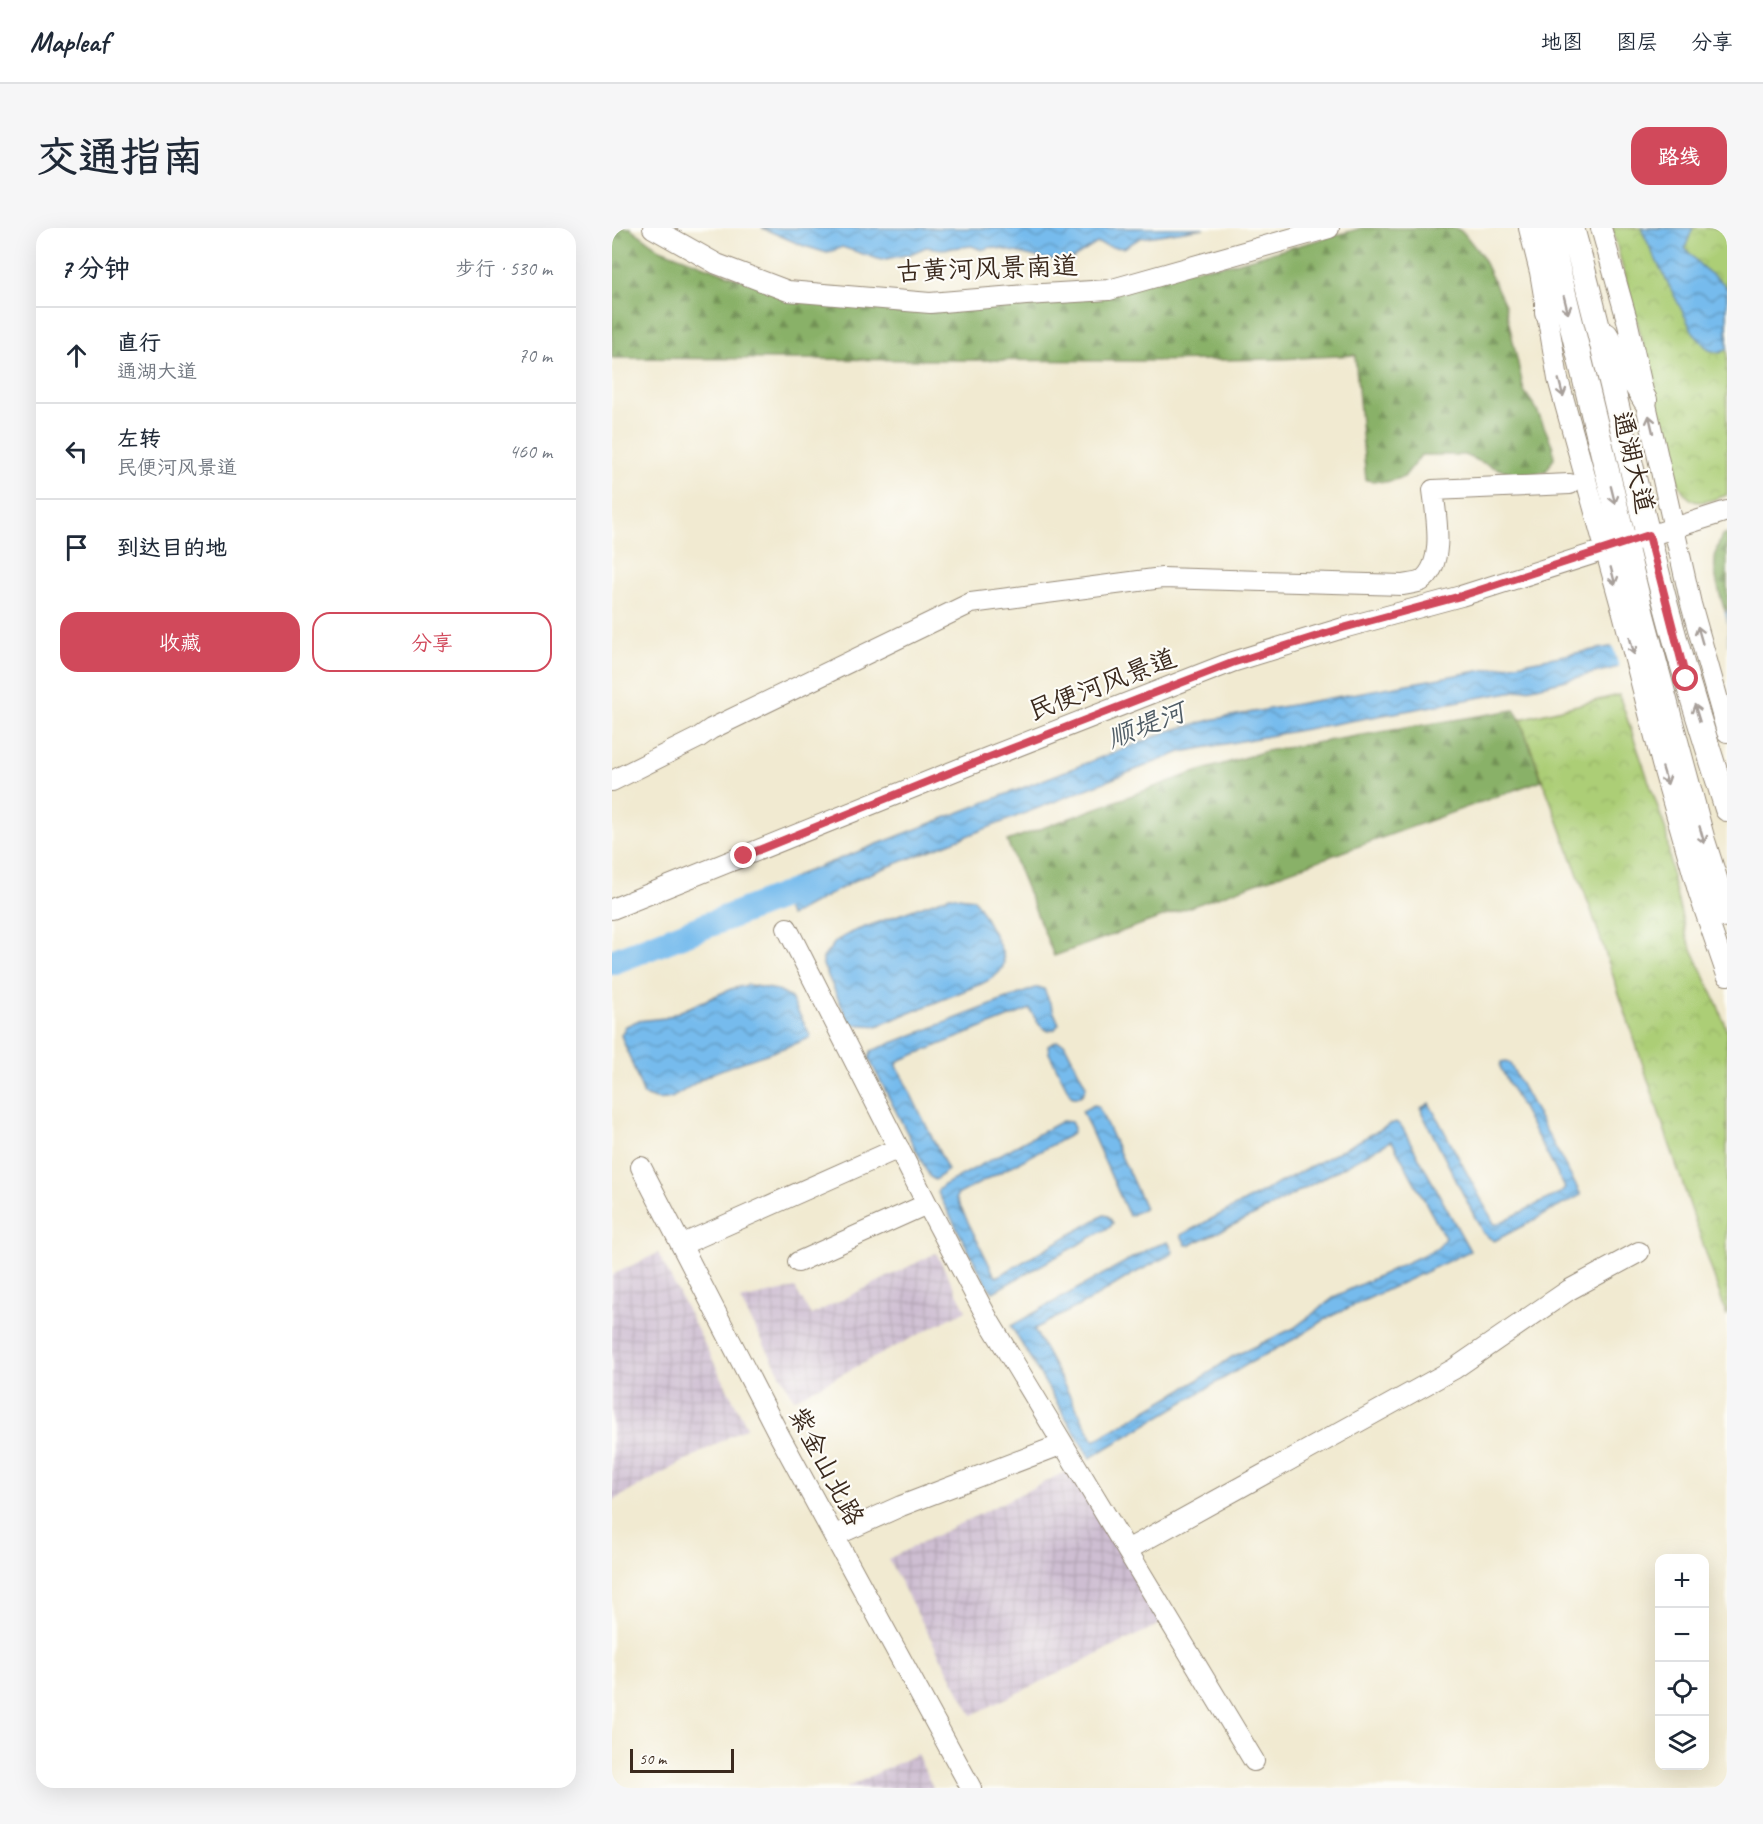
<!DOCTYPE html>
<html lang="zh">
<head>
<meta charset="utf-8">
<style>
  body { margin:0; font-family:Caveat,"LXGW WenKai TC",sans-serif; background:#f6f6f7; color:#1f2937 }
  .controls { position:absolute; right:18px; bottom:18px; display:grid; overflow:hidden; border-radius:12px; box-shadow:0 6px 24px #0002 }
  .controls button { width:54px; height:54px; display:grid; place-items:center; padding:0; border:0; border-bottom:2px solid #e0e1e3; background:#fff; color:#1f2937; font:30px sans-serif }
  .scale { position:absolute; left:18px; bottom:15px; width:104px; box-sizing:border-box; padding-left:6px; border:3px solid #3b2a1e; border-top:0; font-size:16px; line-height:21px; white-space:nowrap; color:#3b2a1e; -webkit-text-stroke:4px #fdfcf7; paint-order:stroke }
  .stop { position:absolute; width:18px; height:18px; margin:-14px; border:4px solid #d1495b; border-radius:50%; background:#fff }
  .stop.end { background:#d1495b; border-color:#fff; box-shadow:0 2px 6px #0008 }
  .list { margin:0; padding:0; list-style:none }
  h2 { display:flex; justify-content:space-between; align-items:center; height:78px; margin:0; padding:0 24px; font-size:26px }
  h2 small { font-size:20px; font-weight:400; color:#747a83 }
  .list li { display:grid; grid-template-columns:39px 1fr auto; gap:18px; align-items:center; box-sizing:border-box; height:96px; padding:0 24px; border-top:2px solid #e0e1e3 }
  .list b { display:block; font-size:22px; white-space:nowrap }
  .list p { margin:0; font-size:20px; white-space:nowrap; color:#747a83 }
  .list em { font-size:20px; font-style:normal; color:#747a83 }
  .actions { display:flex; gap:12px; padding:18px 24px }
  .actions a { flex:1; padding:14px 0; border:2px solid #d1495b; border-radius:18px; text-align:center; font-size:21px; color:#d1495b }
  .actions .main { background:#d1495b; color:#fff }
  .icon { flex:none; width:33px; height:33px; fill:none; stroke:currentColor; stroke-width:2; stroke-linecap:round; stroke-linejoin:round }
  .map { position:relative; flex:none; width:1115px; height:1560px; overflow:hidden; border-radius:18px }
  header { display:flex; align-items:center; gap:36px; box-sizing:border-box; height:84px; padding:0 30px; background:#fff; border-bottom:2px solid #e0e1e3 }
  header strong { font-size:28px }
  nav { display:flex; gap:33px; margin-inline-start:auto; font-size:21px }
  .intro { display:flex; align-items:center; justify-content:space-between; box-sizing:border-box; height:144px; padding:0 36px }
  h1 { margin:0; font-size:42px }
  .button { padding:15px 27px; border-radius:18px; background:#d1495b; color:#fff; font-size:21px; font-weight:700 }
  main { display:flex; gap:36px; padding:0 36px }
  aside { flex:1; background:#fff; border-radius:18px; box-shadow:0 6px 24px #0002 }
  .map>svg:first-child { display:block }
  .industrial { fill:url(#industrial-grid) }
  .forest { fill:url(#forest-firs); stroke:#626e42; stroke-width:1.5 }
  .park { fill:url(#park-crowns); stroke:#747c4a; stroke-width:1.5 }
  .water { fill:url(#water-waves); stroke:#587286; stroke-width:1.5 }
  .pier { fill:#f1ead1 }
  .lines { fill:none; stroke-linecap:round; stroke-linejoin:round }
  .river { stroke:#76bbed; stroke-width:26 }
  .minor-casing { stroke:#968a78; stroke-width:22 }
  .major-casing { stroke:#968a78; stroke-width:26 }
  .minor { stroke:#fff; stroke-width:20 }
  .major { stroke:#fff; stroke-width:24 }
  .oneway { stroke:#a79f9a }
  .route { stroke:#d1495b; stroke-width:8 }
  .labels { text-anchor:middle; stroke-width:4.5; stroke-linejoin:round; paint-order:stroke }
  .street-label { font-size:26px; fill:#3b2a1e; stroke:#fdfcf7 }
  .water-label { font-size:27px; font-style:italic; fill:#505d66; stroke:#fdfcf7 }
</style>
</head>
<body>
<header>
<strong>Mapleaf</strong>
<nav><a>地图</a><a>图层</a><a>分享</a></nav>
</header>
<div class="intro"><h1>交通指南</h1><a class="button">路线</a></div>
<main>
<aside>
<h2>7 分钟<small>步行 · 530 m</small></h2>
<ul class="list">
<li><svg class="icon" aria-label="ahead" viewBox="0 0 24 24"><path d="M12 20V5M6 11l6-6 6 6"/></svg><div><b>直行</b><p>通湖大道</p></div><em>70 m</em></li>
<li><svg class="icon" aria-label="left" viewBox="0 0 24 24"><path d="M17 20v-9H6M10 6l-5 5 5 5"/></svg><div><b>左转</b><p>民便河风景道</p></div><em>460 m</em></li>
<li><svg class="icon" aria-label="arrive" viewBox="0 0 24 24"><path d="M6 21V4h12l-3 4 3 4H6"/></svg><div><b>到达目的地</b></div></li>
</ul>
<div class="actions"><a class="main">收藏</a><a>分享</a></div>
</aside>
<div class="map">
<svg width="1115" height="1560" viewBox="0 0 1115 1560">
  <defs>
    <pattern id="industrial-grid" width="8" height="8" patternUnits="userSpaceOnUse" patternTransform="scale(1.5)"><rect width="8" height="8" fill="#cebed2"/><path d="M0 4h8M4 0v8" fill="none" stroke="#b2a3b4"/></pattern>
    <pattern id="forest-firs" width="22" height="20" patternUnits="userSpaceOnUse" patternTransform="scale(1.5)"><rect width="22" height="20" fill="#89b167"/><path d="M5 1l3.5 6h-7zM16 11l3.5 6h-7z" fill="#719054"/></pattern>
    <pattern id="park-crowns" width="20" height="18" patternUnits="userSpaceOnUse" patternTransform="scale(1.5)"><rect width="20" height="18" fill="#acce76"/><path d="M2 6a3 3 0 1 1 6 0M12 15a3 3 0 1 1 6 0" fill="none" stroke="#95b166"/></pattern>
    <pattern id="water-waves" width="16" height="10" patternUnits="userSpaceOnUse" patternTransform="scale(1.5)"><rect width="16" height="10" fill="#76bbed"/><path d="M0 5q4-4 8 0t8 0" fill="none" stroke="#6298bf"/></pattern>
  </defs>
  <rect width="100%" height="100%" fill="#fdfcf7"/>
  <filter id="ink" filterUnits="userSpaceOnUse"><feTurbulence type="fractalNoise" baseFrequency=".0167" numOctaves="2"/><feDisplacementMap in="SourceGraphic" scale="12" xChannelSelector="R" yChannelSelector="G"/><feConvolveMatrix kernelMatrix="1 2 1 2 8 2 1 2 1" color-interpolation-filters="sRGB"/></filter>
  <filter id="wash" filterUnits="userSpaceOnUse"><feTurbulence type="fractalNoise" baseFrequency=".008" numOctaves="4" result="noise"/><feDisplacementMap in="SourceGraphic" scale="24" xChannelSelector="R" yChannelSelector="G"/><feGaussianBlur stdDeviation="1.35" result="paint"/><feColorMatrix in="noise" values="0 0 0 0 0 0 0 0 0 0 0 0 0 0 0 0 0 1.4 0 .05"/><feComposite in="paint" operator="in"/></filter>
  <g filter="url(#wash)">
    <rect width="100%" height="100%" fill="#f1ead1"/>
    <path class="industrial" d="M 46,1025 L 135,1199 L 0,1273 L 0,1047 Z
      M 324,1025 L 354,1082 L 182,1171 L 128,1072 L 183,1060 L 199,1087 Z
      M 461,1240 L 550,1395 L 360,1487 L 276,1331 Z
      M 305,1526 L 321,1560 L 234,1560 Z"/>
    <path class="forest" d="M 0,0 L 18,0 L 48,21 L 127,51 L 293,79 L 619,36 L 750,0 L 843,0 L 851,4 L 869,27 L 893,77 L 912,163 L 924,180 L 941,219 L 942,230 L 934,243 L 921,247 L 905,247 L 881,239 L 853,227 L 809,227 L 792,249 L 774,254 L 754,252 L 743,127 L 668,131 L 534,133 L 0,130 Z
      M 1115,306 L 1115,383 L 1113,384 C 1105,356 1096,334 1110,308 Z
      M 902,482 L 908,491 L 930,552 L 442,728 L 395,613 L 578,546 L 654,523 Z"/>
    <path class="park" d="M 1000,0 L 1115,0 L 1115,267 C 1087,276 1078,281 1064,250 L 1030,112 Z
      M 1007,467 L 1054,603 L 1060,649 L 1075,710 L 1106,778 L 1115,803 L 1115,1088 L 979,682 L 908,491 Z"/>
    <path class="water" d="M 150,0 L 592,0 L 528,10 L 512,20 L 500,19 L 485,15 L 457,33 L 433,31 L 380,19 L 369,22 L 360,18 L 330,21 L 314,19 L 298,26 L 269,32 L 230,19 L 215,25 L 192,18 Z
      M 1029,0 L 1081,0 L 1073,20 L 1090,39 L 1111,55 L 1115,61 L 1115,121 L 1108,125 L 1097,122 L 1082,106 L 1041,26 Z
      M 1115,383 L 1115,417 L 1085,420 L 925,459 L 569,524 L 250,649 L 178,688 L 164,663 L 169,658 L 186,647 L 557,503 L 603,491 L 1014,416 Z
      M 338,668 L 362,671 C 370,683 376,696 383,708 C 396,734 397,743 369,756 L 265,798 L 238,796 L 211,737 L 211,730 L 224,713 L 240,704 Z
      M 136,757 L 165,762 L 179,770 L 199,809 C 166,824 131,832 99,846 C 85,852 71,865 59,870 C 48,873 42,871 32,867 L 9,807 L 14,798 L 25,793 L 53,790 L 119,761 Z
      M 426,759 L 432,761 L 447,796 L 443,801 L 437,803 C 426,799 423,790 418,781 L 286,833 L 285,838 L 336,942 L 323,952 L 318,949 L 257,831 L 259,823 Z
      M 444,813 L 452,815 L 474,858 C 473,865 467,872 459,868 L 437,825 L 436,818 Z
      M 894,833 L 898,836 L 969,967 L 882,1013 L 871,1005 L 810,885 L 809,880 L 817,875 L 883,997 L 950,964 L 953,960 L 888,839 L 889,834 Z
      M 482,877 L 486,878 L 533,980 L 517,988 L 470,883 Z
      M 450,893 L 459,894 L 462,900 L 461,904 L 457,908 L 345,967 L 344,970 L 382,1046 L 385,1049 L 492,987 L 496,988 L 501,995 L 498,999 L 381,1064 L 375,1057 L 325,963 L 332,957 Z
      M 784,894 L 790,899 L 858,1023 L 717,1089 L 686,1109 L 634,1137 L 478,1230 L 399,1098 L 538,1020 L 556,1014 L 561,1023 L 560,1026 L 519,1047 L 480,1071 L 422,1101 L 482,1213 L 588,1151 L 620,1129 L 682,1100 L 724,1068 L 826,1020 L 833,1010 L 781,915 L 779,913 L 645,986 L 578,1017 L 574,1017 L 569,1007 L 779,896 Z"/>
    <path class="pier" d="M 1112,381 L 1115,396 L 1115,420 L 1086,423 L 1008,442 L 1000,415 L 1013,413 Z"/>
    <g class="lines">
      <path class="river" d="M 0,734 L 199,657"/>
    </g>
  </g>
  <g filter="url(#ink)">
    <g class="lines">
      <g class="minor-casing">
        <path id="minor" d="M 41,0 L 105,36 L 176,63 L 318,75 L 414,67 L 497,62 L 717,0
          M 917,0 L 928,44 L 946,151 L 1011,385 L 1050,536 L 1087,666 L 1115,747
          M 989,0 L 1015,92 L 1079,376 L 1115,504
          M 0,553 L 86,510 L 99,501 L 359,375 L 550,350 L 791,357 C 796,356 805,355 809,353 C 834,337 824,287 821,262 L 958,256
          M 0,681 L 357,537 L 620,434 L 731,400 L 849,368 L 1115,283
          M 175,700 L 315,976 L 377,1093 L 642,1533
          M 29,939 L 166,1205 L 359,1560
          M 69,1017 L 287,920
          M 186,1034 L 315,976
          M 222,1308 L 289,1278 L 451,1216
          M 515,1322 L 842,1141 L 957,1062 L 1027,1024"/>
      </g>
      <g class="major-casing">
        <path id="major" d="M 936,0 L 1031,391 L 1091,613 L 1115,688
          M 960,0 C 996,129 1022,260 1057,389 C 1074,453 1095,517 1115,581
          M 935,84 L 935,38
          M 994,107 L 1033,172"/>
      </g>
      <use href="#minor" class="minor"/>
      <use href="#major" class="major"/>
    </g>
    <defs><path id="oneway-shaft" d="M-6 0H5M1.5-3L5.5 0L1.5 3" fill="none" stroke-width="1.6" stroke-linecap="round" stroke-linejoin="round" transform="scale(1.5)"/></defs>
    <g class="oneway">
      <use href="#oneway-shaft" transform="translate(954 77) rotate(76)"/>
      <use href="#oneway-shaft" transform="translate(949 160) rotate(75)"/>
      <use href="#oneway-shaft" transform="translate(1039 196) rotate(-103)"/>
      <use href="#oneway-shaft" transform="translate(1001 267) rotate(76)"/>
      <use href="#oneway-shaft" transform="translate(1001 348) rotate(75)"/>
      <use href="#oneway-shaft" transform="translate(1088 407) rotate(-106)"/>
      <use href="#oneway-shaft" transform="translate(1020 418) rotate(75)"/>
      <use href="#oneway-shaft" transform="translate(1085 485) rotate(-107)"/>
      <use href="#oneway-shaft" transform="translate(1053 548) rotate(73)"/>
      <use href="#oneway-shaft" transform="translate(1090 607) rotate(74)"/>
    </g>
  </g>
  <g class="lines" filter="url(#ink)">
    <path class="route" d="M 132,628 L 357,537 L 620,435 L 731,400 L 849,368 L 1037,307 L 1074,451"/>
  </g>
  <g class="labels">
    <g class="street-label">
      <text transform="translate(375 40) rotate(-2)" y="9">古黄河风景南道</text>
      <text transform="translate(1022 234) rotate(76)" y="9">通湖大道</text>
      <text transform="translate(490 456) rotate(-21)" y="9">民便河风景道</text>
      <text transform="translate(215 1238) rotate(62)" y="9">紫金山北路</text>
    </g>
    <g class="water-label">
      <text transform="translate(534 497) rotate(-21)" y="9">顺堤河</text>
    </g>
  </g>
</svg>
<div class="controls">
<button>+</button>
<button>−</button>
<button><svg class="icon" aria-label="locate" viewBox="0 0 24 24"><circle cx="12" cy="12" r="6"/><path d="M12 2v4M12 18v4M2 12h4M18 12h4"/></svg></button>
<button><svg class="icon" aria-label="layers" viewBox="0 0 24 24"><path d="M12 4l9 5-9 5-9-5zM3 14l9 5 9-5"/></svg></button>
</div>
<div class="scale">50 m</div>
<div class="stop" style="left:1074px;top:451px"></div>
<div class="stop end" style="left:132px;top:628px"></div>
</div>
</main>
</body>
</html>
